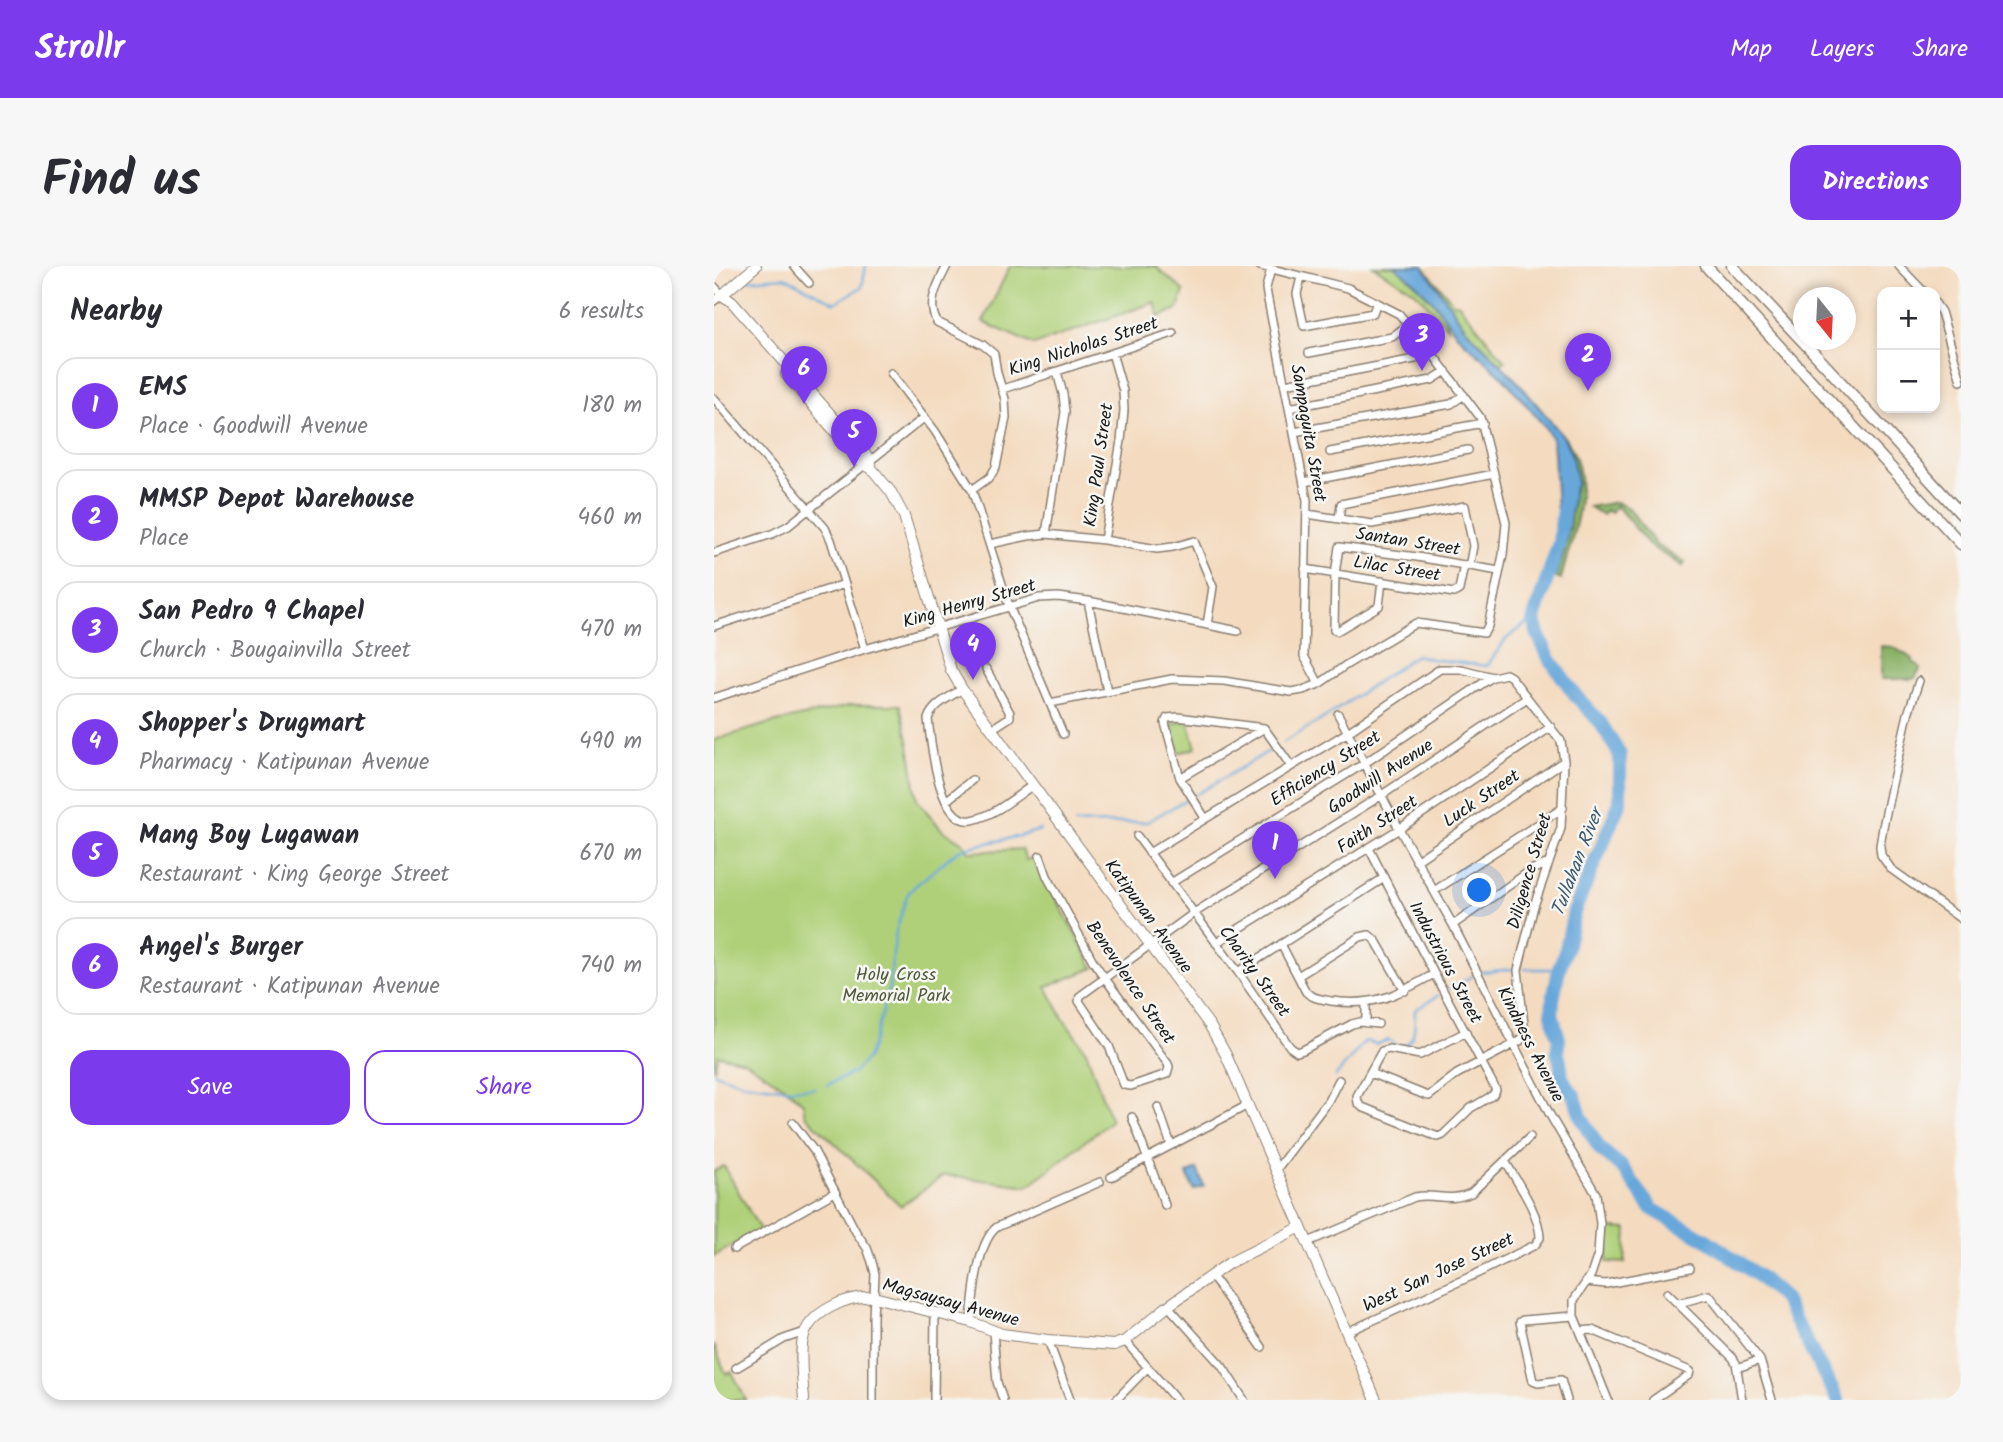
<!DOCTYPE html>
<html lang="en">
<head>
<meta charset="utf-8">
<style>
  body { margin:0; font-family:Kalam,sans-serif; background:#f7f7f7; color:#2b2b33 }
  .controls { position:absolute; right:21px; top:21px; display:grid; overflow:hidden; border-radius:14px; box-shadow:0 4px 10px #0003 }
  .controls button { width:63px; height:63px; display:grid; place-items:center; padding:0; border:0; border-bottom:2px solid #e1e1e2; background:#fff; color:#2b2b33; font:35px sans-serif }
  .compass { position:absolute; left:1079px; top:21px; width:63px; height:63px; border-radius:50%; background:#fff; box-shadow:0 4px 10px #0003; rotate:162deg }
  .you { position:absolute; left:766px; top:625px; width:24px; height:24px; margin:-18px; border:5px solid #fff; border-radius:50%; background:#1a73e8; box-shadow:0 0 0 10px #1a73e833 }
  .badge { display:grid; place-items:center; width:46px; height:46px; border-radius:50%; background:#7c3aed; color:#fff; font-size:23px; font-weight:700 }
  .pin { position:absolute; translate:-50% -58px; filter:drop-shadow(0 2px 4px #0008) }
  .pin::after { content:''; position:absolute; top:37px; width:24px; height:21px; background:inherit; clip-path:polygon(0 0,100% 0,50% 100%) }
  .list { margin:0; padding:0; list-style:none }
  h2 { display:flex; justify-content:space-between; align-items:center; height:91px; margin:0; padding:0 28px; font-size:30px }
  h2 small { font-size:23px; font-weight:400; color:#7c7c81 }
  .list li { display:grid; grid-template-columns:46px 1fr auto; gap:21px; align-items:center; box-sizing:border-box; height:98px; margin:0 14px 14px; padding:0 14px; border:2px solid #e1e1e2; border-radius:21px }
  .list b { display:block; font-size:26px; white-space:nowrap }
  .list p { margin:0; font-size:23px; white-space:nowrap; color:#7c7c81 }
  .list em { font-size:23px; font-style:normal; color:#7c7c81 }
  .actions { display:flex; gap:14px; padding:21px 28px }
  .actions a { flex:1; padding:16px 0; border:2px solid #7c3aed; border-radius:21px; text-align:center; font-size:24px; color:#7c3aed }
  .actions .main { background:#7c3aed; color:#fff }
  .map { position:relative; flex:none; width:1247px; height:1134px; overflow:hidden; border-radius:21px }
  header { display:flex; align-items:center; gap:42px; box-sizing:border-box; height:98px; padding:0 35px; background:#7c3aed; color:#fff }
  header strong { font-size:33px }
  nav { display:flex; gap:38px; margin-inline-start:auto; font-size:24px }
  .intro { display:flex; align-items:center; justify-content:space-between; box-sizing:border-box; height:168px; padding:0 42px }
  h1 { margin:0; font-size:49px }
  .button { padding:18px 32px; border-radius:21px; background:#7c3aed; color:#fff; font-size:24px; font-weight:700 }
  main { display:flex; gap:42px; padding:0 42px }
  aside { flex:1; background:#fff; border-radius:21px; box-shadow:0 4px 10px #0003 }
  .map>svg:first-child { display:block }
  .green { fill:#afd078; stroke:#66764a; stroke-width:2 }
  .forest { fill:#8bb268; stroke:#546742; stroke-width:2 }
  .water { fill:#67a7da; stroke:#42627b; stroke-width:2 }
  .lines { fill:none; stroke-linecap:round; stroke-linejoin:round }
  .stream { stroke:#67a7da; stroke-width:2.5 }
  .river { stroke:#67a7da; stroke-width:14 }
  .street-casing { stroke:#887c6e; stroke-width:10 }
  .secondary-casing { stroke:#887c6e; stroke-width:12 }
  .primary-casing { stroke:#887c6e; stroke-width:13 }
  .street { stroke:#fff; stroke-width:7 }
  .secondary { stroke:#fff; stroke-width:10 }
  .primary { stroke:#fff; stroke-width:10 }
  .labels { text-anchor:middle; stroke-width:5; stroke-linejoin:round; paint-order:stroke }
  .street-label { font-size:18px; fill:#1c1c1c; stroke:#f6f6f2 }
  .park-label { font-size:18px; fill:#4f5b3c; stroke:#f6f6f2 }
  .water-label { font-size:19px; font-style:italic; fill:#3e5b71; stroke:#f6f6f2 }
</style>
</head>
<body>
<header>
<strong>Strollr</strong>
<nav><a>Map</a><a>Layers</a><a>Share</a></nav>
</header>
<div class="intro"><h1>Find us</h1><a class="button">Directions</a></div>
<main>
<aside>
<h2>Nearby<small>6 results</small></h2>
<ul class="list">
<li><span class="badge">1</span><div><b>EMS</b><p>Place · Goodwill Avenue</p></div><em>180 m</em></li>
<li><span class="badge">2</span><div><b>MMSP Depot Warehouse</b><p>Place</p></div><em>460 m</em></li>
<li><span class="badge">3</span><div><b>San Pedro 9 Chapel</b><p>Church · Bougainvilla Street</p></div><em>470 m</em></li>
<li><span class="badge">4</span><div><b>Shopper's Drugmart</b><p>Pharmacy · Katipunan Avenue</p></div><em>490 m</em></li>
<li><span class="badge">5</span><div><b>Mang Boy Lugawan</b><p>Restaurant · King George Street</p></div><em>670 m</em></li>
<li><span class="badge">6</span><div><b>Angel's Burger</b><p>Restaurant · Katipunan Avenue</p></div><em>740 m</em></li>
</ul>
<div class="actions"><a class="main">Save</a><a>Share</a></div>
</aside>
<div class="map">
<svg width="1247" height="1134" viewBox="0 0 1247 1134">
  <rect width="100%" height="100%" fill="#f6f6f2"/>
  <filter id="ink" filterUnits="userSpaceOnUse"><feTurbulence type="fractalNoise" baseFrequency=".0143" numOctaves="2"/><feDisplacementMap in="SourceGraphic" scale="14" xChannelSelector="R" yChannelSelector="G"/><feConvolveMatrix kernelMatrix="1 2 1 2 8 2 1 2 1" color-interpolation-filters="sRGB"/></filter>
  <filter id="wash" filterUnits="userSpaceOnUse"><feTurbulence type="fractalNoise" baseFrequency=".00686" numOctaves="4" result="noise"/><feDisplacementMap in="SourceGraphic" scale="28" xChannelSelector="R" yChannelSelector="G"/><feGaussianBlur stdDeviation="1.57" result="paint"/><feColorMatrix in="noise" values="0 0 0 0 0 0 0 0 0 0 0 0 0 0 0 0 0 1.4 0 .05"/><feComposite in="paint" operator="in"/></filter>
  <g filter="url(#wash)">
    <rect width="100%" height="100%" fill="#f4dbc0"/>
    <path class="green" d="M 296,0 L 441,0 L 470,25 L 464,43 L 445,51 L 441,36 L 320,79 L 269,56 Z
      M 659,0 L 680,0 L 686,4 C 705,21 728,38 734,63 L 711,36 L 700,25 Z
      M 709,0 L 740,38 L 744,37 L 791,95 L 787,98 L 752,63 Z
      M 139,439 L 186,439 L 195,478 L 203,534 L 228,564 L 249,577 L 256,586 L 308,583 L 312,594 L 320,592 L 380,702 L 332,721 L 350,754 L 372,785 L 397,855 L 314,920 L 230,909 L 187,940 L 91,849 L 89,837 L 72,822 L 31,795 L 4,789 L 0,804 L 0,474 L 53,458 Z
      M 474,454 L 482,482 L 465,487 L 457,459 Z
      M 10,900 L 46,964 L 0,990 L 0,905 Z
      M 895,962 L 913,963 L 911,997 L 893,996 Z
      M 0,1079 L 12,1108 L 18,1106 L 32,1134 L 0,1134 Z"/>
    <path class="forest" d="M 850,171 C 883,211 858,269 847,313 L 842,311 L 850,286 L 855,263 L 859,226 L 863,217 L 858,190 Z
      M 902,236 L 915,242 L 942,279 L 971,296 L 969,300 L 936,280 L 902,239 L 897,247 L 892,244 L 889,249 L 875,241 Z
      M 1167,380 L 1179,381 L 1199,393 L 1198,395 L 1205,400 L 1206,404 L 1200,413 L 1167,413 Z"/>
    <path class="water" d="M 680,0 L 709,0 L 752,63 L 803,115 L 850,171 L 858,190 L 863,217 L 859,226 L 857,245 L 843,247 L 840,186 L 838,173 L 831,161 L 788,110 L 744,70 L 721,38 L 698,14 Z
      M 483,903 L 490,920 L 480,924 L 473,908 Z"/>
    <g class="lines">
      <path class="stream" d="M 30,14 L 71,11 L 121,37 L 148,21 L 152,0
        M 570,476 L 612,451 L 702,389 L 718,393 L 773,400 L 792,373 L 820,352
        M 483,528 L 560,482
        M 361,558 L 433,556 L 473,533
        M 811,703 L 845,703
        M 767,706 L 801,703
        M 735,723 L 758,710
        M 0,807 L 29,817 L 77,823 L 101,822
        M 622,810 L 651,775 L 663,778 L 675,774 L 684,781 C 704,778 700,759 701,744 L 725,729
        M 113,819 L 139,807 L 154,791 L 165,759 L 175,720 L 182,665 L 193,629 L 200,621 L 243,585 L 255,581 L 306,570 L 326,564"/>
      <path class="river" d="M 851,230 L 845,277 L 820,352 L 823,366 L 835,392 L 862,430 L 886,456 L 906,489 L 906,536 L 860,646 L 852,683 L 845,703 L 839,733 L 838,748 L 845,773 L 843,785 L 846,795 L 848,812 L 861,831 L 867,851 L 886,883 L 908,901 L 938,943 L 991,973 L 1043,1009 L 1069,1032 L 1124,1134"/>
    </g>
  </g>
  <g filter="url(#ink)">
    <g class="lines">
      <g class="street-casing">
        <path id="street" d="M 80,0 L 95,17
          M 233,0 C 224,18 212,37 223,56 L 269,79 L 280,88 L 283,107 L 291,133 L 292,152 L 282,201 L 276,211 L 258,224
          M 1185,0 L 1210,26
          M 557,3 L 552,22 L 553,29 L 593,234 L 590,390 L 605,418
          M 587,11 L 583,28 L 590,60 L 659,47 L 662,38
          M 0,20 L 8,29 L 0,35
          M 1221,37 L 1227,46 L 1247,115
          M 595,87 L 678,71 L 695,58
          M 177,107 L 221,165 L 258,224 L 295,340 L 349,468
          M 571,118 L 701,93 L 714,82
          M 289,123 L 459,67
          M 0,132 L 111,262 L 117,274 L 151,383
          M 575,142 L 718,114 L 732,105
          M 580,166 L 737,138 L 750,129
          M 616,186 L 769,157
          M 590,216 L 754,184
          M 625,253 L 627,238 L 780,208
          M 332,268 L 351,146 L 349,128 L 343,106
          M 390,274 L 407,175 L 410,144 L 409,125 L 398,87
          M 276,278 L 314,270 L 332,268 L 390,274 L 443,283 L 459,281 L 480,275 L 499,321 L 493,359
          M 0,287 L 58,268 L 74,260 L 211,151
          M 591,303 L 740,327 L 745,324 L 749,304 L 756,296 L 759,280 L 751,240 L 658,258 L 593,248
          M 668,315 L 665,340 L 623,365 L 620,364 L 621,308 L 625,281 L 703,291 L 785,305
          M 374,335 L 393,425
          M 0,360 L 131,318
          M 272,403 L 296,447 L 296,451 L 278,463
          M 1205,415 L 1194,448 L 1178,518 L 1169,561 L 1166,580 L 1167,589 L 1177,603 L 1247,653
          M 248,423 C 235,432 219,438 214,453 C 217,476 224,560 258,554 C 280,550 301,531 319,519
          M 0,432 L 151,383 L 325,332 L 344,331 L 374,335 L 524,365
          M 336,437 L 458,413 L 510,415 L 577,426 L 589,424 L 605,418 L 632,399 L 702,357 L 770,367 L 774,360 L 789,289 L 792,257 L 766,151 L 714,82 L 685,48 L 634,22 L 546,0
          M 624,448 L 688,568 L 739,659 L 836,849 L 882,928 L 886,957 L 884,988 L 877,1009 L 860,1034 L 860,1050 L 894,1134
          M 466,512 L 549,463
          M 232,535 L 258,514
          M 491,552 L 466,512 L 451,457 L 453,452 L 464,451 L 550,462 L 577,500
          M 423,570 L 524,706 L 576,781 L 583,786 L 589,784 L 638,758 L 646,756 L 664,758
          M 655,582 C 695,662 738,741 780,820 L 782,824 L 779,829 L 757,842 L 729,869 L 724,871 L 648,841 L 644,837 L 643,830 L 668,785 L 675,783 L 706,789 L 752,766
          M 435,587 L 634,466 L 726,403 L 747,403 L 779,411 L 792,408 L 797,411 L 847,475 L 850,495 L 847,562 L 820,640 L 804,704 L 811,768 L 806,775 L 743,808 L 715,830 L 711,829 L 656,807
          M 326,590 L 333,610 L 379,695 L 390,711 L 454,798 L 455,801 L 453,808 L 417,820 L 410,819 L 395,780 L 365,735 L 366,730 L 480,647 L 668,529 L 813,432
          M 702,595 L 850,495
          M 457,617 L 651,497 L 778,411
          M 720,625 L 849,542
          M 739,659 L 817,604 L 835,597
          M 502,677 L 685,563 L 837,461
          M 567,678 L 592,726 C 599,733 608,733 617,735 C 661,741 683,729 720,708
          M 524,706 L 670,612
          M 584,710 L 646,671 L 655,669 L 662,675 L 691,725
          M 652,736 L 652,757
          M 444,841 L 457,879
          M 418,851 L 451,939
          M 79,857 L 100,885 L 142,966 L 153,982 L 158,996 L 161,1008 L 159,1052 L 159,1134
          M 562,904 L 614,835 L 625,814
          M 397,911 L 534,839
          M 594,976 L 701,931 C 723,927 733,937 757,927 L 816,871
          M 20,983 L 121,926
          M 497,1009 L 548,1081
          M 872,1016 L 892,1018 L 976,1002
          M 953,1027 L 1019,1092 L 1022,1097 L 1028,1134
          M 965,1037 L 995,1029 L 1046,1094 L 1058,1134
          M 454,1040 L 508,1100 L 530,1134
          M 257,1056 C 259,1032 263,976 283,961 L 386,916
          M 279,1065 L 283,1116 L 289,1134
          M 866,1065 L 878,1064 L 976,1105 L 975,1109 L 939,1134
          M 633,1066 L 762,1008 L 821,979 L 826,972 C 826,948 803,916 791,895
          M 334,1074 L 356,1134
          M 411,1075 L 462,1134
          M 22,1102 L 70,1073 L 91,1066
          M 1023,1102 L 1046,1094
          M 220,1134 L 221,1046
          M 402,1134 L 433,1102
          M 853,1134 L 847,1114 L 824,1117 L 819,1115 L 806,1056 L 809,1054 L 860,1050"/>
      </g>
      <g class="secondary-casing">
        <path id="secondary" d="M 8,29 L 18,36 L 153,190 L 158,203 L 177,226 L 190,250 L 237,404 L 248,423 L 496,760 L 512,789 L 662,1134
          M 8,29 L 42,0
          M 72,108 L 147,196 L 158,203
          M 90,1134 C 89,1116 85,1090 89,1073 C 95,1045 135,1029 160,1031 L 257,1056 L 288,1068 L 334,1074 L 400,1079 L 411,1075 L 454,1040 L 515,997 L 587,961"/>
      </g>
      <g class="primary-casing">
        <path id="primary" d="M 992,0 L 1247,278
          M 1018,0 L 1112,100 L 1247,248"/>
      </g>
      <use href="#street" class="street"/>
      <use href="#secondary" class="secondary"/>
      <use href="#primary" class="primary"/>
    </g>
  </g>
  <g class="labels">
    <g class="street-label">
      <text transform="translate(369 80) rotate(-18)" y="6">King Nicholas Street</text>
      <text transform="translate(595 167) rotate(80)" y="6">Sampaguita Street</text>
      <text transform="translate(384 199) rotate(-82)" y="6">King Paul Street</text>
      <text transform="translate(694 275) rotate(9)" y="6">Santan Street</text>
      <text transform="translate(683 302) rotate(9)" y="6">Lilac Street</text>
      <text transform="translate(255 337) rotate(-16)" y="6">King Henry Street</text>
      <text transform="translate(611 502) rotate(-32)" y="6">Efficiency Street</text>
      <text transform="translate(666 510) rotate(-33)" y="6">Goodwill Avenue</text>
      <text transform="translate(767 532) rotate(-34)" y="6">Luck Street</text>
      <text transform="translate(663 558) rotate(-33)" y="6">Faith Street</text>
      <text transform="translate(815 605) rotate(-74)" y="6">Diligence Street</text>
      <text transform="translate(435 650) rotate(54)" y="6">Katipunan Avenue</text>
      <text transform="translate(732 696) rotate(62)" y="6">Industrious Street</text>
      <text transform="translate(541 705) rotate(54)" y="6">Charity Street</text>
      <text transform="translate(417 716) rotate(56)" y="6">Benevolence Street</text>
      <text transform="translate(817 778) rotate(63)" y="6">Kindness Avenue</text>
      <text transform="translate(724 1006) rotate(-25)" y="6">West San Jose Street</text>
      <text transform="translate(237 1036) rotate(15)" y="6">Magsaysay Avenue</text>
    </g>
    <g class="park-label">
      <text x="182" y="714">Holy Cross<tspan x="182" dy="21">Memorial Park</tspan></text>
    </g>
    <g class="water-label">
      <text transform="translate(862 596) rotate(-69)" y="7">Tullahan River</text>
    </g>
  </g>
</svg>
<div class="controls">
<button>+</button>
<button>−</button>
</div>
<svg class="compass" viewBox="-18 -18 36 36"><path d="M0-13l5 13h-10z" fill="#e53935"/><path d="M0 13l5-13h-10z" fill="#7c7c81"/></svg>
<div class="you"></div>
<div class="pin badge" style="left:561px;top:613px">1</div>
<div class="pin badge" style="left:874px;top:125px">2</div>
<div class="pin badge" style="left:708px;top:105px">3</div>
<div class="pin badge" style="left:259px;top:414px">4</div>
<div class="pin badge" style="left:140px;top:201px">5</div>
<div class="pin badge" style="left:90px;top:138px">6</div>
</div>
</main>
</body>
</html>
